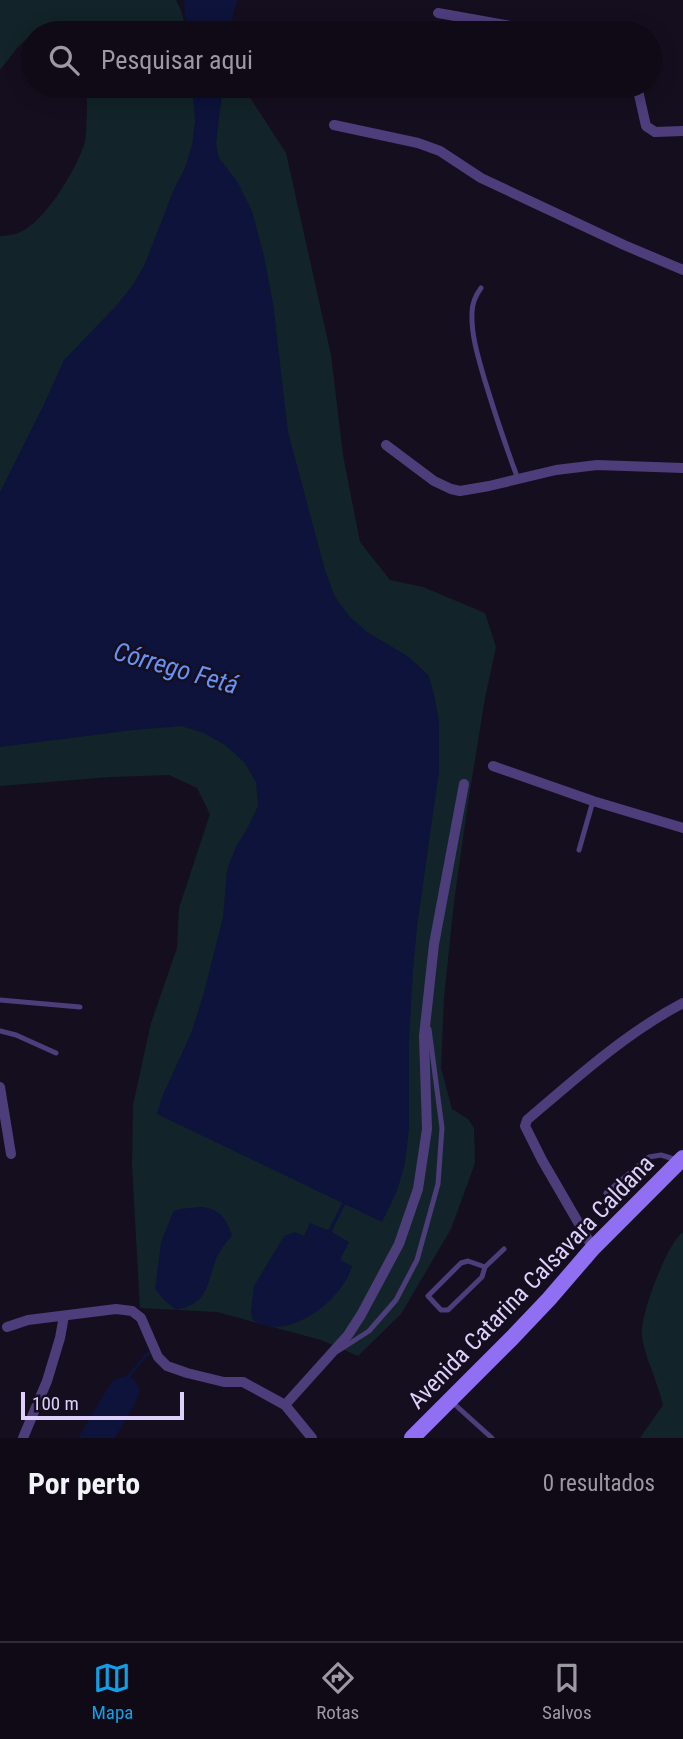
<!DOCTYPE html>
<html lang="pt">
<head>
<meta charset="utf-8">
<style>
  body { margin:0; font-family:"Roboto Condensed",sans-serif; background:#191320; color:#f1f3f6 }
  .scale { position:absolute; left:21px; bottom:18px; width:163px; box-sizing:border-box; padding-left:7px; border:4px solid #dfd0fb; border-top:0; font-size:19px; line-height:24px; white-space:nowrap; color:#dfd0fb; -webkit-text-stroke:5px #150e1f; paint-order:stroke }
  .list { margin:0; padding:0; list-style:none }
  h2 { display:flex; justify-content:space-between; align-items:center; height:91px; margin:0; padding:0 28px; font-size:30px }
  h2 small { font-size:23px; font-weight:400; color:#9c9aa1 }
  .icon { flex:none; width:38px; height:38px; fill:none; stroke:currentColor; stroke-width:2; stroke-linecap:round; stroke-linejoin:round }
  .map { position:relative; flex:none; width:683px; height:1438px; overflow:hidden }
  .search { position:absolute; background:#100a17; box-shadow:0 4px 18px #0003; left:21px; right:21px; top:21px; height:77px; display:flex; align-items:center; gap:18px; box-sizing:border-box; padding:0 24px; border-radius:38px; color:#9c9aa1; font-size:26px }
  .sheet { height:203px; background:#100a17 }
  nav { display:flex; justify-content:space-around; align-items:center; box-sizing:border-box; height:98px; border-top:2px solid #302b36; background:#100a17; font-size:19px; color:#9c9aa1 }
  nav a { display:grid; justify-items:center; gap:4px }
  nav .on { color:#129fe5 }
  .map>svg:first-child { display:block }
  .green { fill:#122429 }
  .water { fill:#0d133a }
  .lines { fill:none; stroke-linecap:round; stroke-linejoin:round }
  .stream { stroke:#0d133a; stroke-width:3.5 }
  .lane { stroke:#4e3d7b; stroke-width:5 }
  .street { stroke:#4e3d7b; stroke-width:10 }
  .secondary { stroke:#916ff3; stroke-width:16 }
  .labels { text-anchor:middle; stroke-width:5; stroke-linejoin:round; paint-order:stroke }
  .street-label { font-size:24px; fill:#dfd0fb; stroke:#150e1f }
  .water-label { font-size:26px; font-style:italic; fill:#6792f3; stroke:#150e1f }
</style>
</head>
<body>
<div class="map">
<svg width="683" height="1438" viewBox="0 0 683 1438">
  <rect width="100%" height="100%" fill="#150e1f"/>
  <path class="green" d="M 0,0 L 176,0 L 181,10 L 187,33 L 33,33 L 18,47 L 0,70 Z
    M 84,86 L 209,86 L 247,93 L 286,153 L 331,355 L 343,455 L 360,542 L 390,580 L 423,587 L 485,613 L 496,647 L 485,698 L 468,803 L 454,902 L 444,998 L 441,1068 L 452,1109 L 468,1119 L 474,1128 L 475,1163 L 451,1229 L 401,1314 L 358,1356 L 321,1340 L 217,1312 L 140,1308 L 132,1166 L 133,1105 L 151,1023 L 177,948 L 179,908 L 210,814 L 197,788 L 169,775 L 110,777 L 0,786 L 0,236 C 9,236 18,234 26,229 C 49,214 75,171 84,145 C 87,135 86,123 87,112 C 87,104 88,94 84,86 Z
    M 683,1232 L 683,1438 L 640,1438 L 663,1405 C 658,1382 645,1358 642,1337 C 639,1317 667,1243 683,1232 Z"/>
  <path class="water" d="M 184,0 L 237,0 L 229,33 L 186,33 Z
    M 192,86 L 223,86 L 216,143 L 219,158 L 237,181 L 252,211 L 264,256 L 273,303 L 288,432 L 325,570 L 335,597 L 349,616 L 367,632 L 409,657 L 429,676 L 435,699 L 439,722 L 439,771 L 417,927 L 413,970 L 409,1041 L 409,1129 L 405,1163 L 397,1191 L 382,1222 L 157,1114 L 162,1097 L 192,1031 L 204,992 L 223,917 L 227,869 L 236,847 L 248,827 L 258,806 L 256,782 L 244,762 L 225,745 L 204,733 L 181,726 L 134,730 L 0,747 L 0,492 L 44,404 L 64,360 L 116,306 L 132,286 L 144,266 L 174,189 L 185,168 L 192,145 L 195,121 Z
    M 200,1207 C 219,1208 226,1218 232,1235 C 226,1243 219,1251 216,1259 C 206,1286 209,1303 176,1310 L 164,1300 L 155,1289 L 161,1242 L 173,1212 L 180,1209 Z
    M 310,1223 L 330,1231 L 349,1242 L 340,1260 L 352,1266 C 343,1300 286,1345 252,1319 L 251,1310 L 254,1286 L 284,1236 L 295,1232 L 304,1236 Z
    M 125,1376 L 135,1380 L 140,1390 L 136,1402 L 115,1438 L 78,1438 L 107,1389 L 114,1380 Z"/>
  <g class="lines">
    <path class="stream" d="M 328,1235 L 345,1201
      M 126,1380 L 146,1355 L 153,1351"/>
    <path class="lane" d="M 481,288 C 475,296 472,303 472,313 C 471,336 479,360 485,381 C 495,414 506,447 518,479
      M 579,850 L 593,801
      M 0,1000 L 80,1007
      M 0,1031 L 16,1035 L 56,1053
      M 606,1193 L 649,1157 L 661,1155 L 677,1160
      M 485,1267 L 468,1261 L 461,1263 L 428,1296 L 441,1310 L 448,1310 L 482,1277 L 485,1267 L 504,1249
      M 338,1351 L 369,1331 L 396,1300 L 417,1260 L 438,1184 L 442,1128 L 429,1029
      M 452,1402 L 492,1438"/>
    <path class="street" d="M 438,13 L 550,33
      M 637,86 L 646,126 L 655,132 L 683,131
      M 334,125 L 418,143 L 440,151 L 481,178 L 624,245 L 683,270
      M 386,445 L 434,481 L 451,489 L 460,491 L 489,486 L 556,470 L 597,465 L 683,468
      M 493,766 L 593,801 L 683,828
      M 0,1087 L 11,1154
      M 593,1248 L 542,1160 L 525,1126 L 527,1120 C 576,1078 626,1033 683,1003
      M 7,1327 L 28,1320 L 116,1309 L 132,1311 L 141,1318 L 158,1357 L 167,1366 L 187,1373 L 224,1382 L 243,1382 L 285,1405 L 312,1438
      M 285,1405 L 348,1335 L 361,1315 L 399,1244 L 418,1189 L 427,1129 L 424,1036 L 434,944 L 464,784
      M 23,1438 L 47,1381 L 60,1338 L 64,1316"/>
    <path class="secondary" d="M 412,1438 L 512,1338 L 549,1299 L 593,1248 L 683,1158"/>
  </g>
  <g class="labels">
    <g class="street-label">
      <text transform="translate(531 1282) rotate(-46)" y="8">Avenida Catarina Calsavara Caldana</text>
    </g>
    <g class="water-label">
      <text transform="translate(176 668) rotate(16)" y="9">Córrego Fetá</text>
    </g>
  </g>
</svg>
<div class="scale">100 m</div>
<div class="search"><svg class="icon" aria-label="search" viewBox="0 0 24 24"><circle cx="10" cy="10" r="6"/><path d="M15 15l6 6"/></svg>Pesquisar aqui</div>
</div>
<section class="sheet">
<h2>Por perto<small>0 resultados</small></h2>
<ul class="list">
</ul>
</section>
<nav>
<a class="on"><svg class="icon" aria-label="map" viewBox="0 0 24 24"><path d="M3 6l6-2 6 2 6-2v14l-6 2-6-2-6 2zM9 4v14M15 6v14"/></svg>Mapa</a>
<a><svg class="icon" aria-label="directions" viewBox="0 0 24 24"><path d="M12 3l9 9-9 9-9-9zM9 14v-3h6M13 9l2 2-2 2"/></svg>Rotas</a>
<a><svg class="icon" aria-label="saved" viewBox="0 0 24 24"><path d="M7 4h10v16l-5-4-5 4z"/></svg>Salvos</a>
</nav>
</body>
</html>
